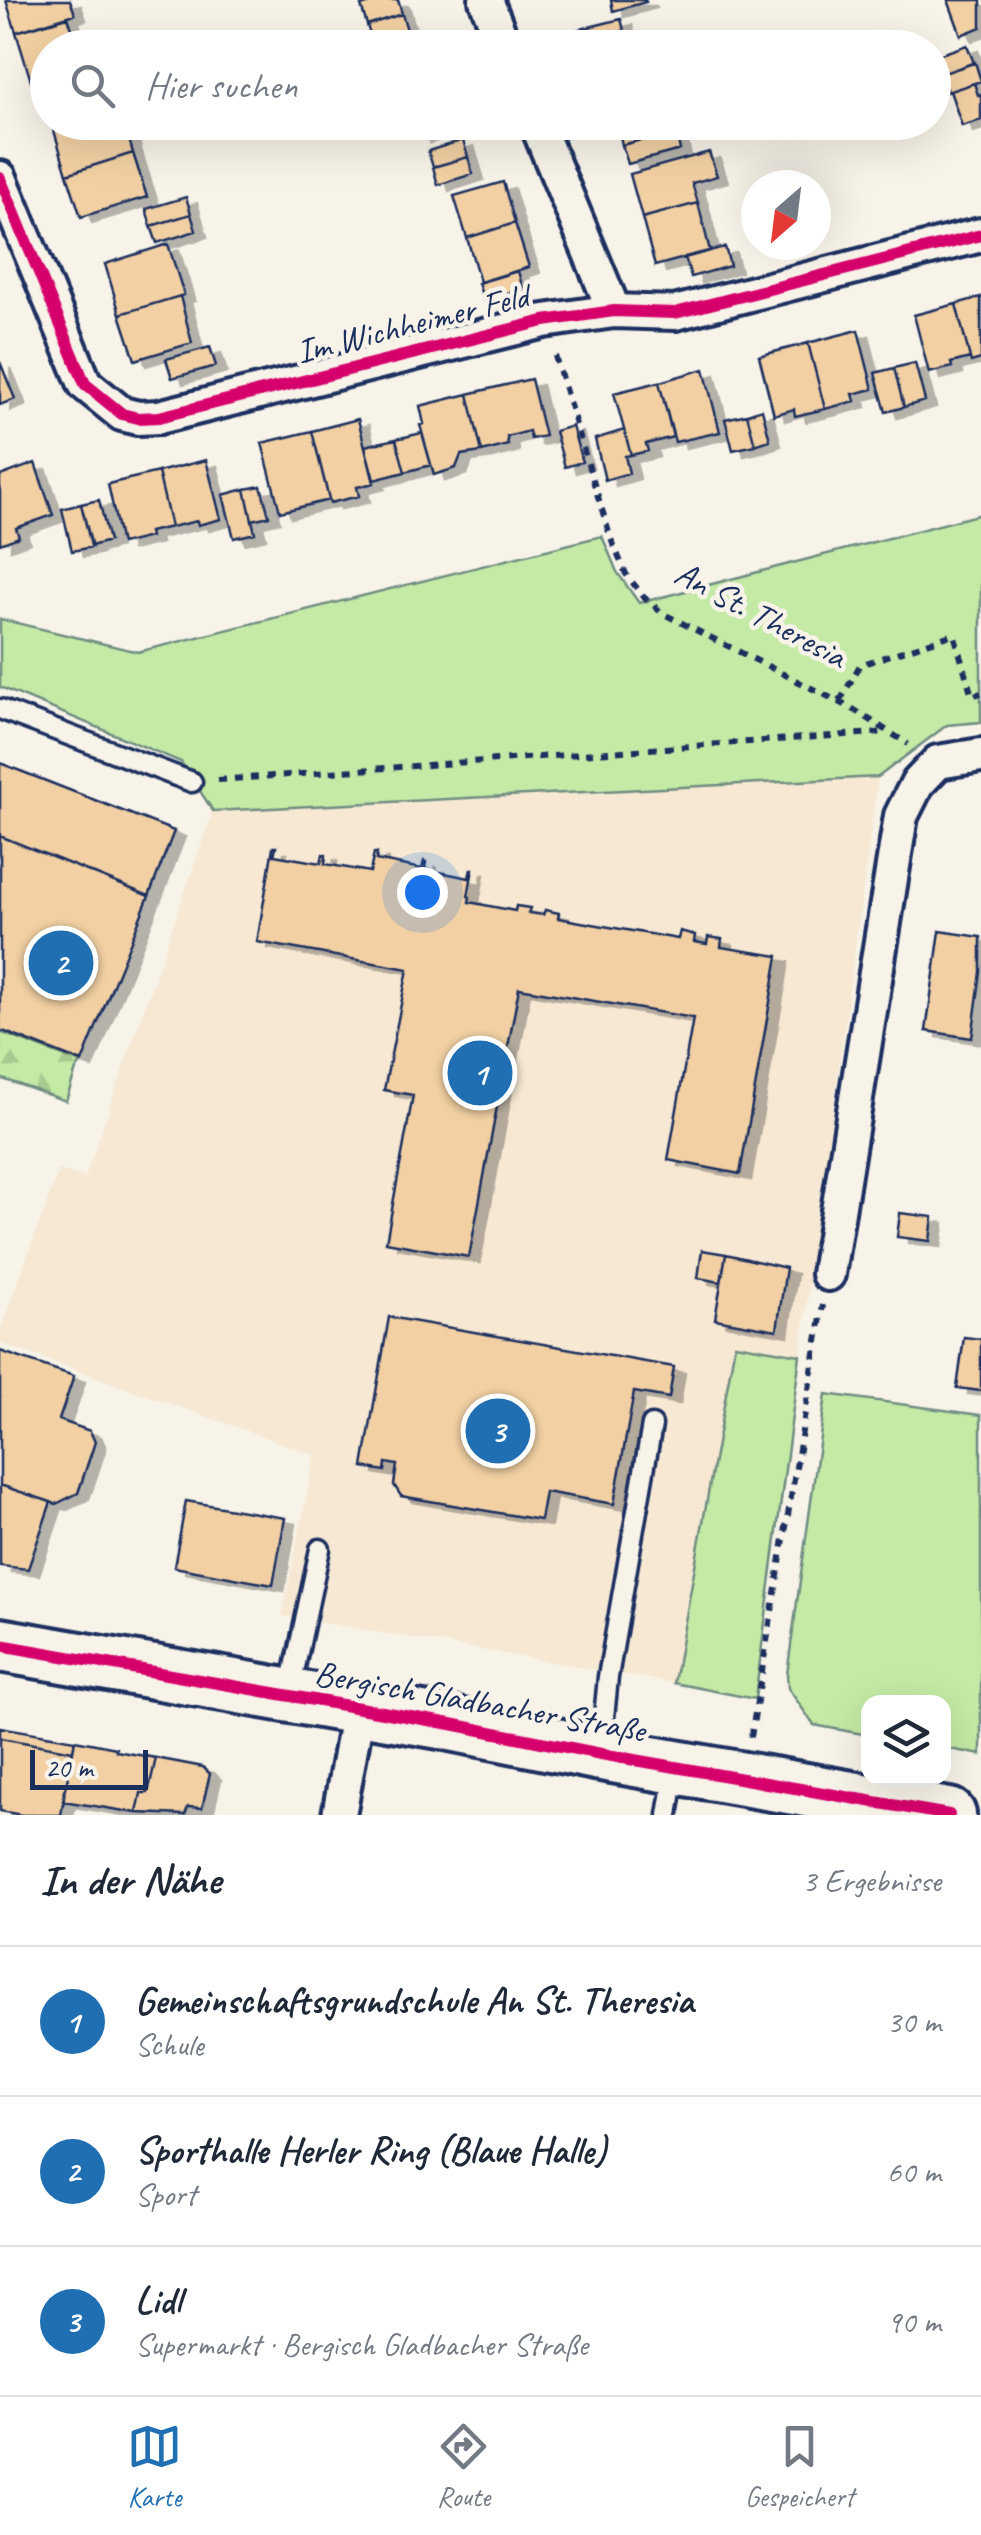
<!DOCTYPE html>
<html lang="de">
<head>
<meta charset="utf-8">
<style>
  body { margin:0; font-family:Caveat,sans-serif; background:#f6f6f7; color:#1f2937 }
  .controls { position:absolute; right:30px; bottom:30px; display:grid; overflow:hidden; border-radius:20px; box-shadow:0 10px 40px #0002 }
  .controls button { width:90px; height:90px; display:grid; place-items:center; padding:0; border:0; border-bottom:2px solid #e0e1e3; background:#fff; color:#1f2937; font:50px sans-serif }
  .compass { position:absolute; left:741px; top:170px; width:90px; height:90px; border-radius:50%; background:#fff; box-shadow:0 10px 40px #0002; rotate:208deg }
  .scale { position:absolute; left:30px; bottom:25px; width:118px; box-sizing:border-box; padding-left:10px; border:5px solid #1b2f5e; border-top:0; font-size:28px; line-height:35px; white-space:nowrap; color:#1b2f5e; -webkit-text-stroke:8px #f7f3e8; paint-order:stroke }
  .you { position:absolute; left:422px; top:892px; width:35px; height:35px; margin:-25px; border:8px solid #fff; border-radius:50%; background:#1a73e8; box-shadow:0 0 0 15px #1a73e833 }
  .badge { display:grid; place-items:center; width:65px; height:65px; border-radius:50%; background:#1f6fb2; color:#fff; font-size:32px; font-weight:700 }
  .pin { position:absolute; translate:-50% -50%; border:5px solid #fff; box-shadow:0 2px 10px #0006 }
  .list { margin:0; padding:0; list-style:none }
  h2 { display:flex; justify-content:space-between; align-items:center; height:130px; margin:0; padding:0 40px; font-size:42px }
  h2 small { font-size:32px; font-weight:400; color:#747a83 }
  .list li { display:grid; grid-template-columns:65px 1fr auto; gap:30px; align-items:center; box-sizing:border-box; height:150px; padding:0 40px; border-top:2px solid #e0e1e3 }
  .list b { display:block; font-size:38px; white-space:nowrap }
  .list p { margin:0; font-size:32px; white-space:nowrap; color:#747a83 }
  .list em { font-size:32px; font-style:normal; color:#747a83 }
  .icon { flex:none; width:55px; height:55px; fill:none; stroke:currentColor; stroke-width:2; stroke-linecap:round; stroke-linejoin:round }
  .map { position:relative; flex:none; width:981px; height:1815px; overflow:hidden }
  .search { position:absolute; background:#fff; box-shadow:0 10px 40px #0002; left:30px; right:30px; top:30px; height:110px; display:flex; align-items:center; gap:25px; box-sizing:border-box; padding:0 35px; border-radius:55px; color:#747a83; font-size:38px }
  .sheet { height:580px; background:#fff }
  nav { display:flex; justify-content:space-around; align-items:center; box-sizing:border-box; height:140px; border-top:2px solid #e0e1e3; background:#fff; font-size:28px; color:#747a83 }
  nav a { display:grid; justify-items:center; gap:5px }
  nav .on { color:#1f6fb2 }
  .map>svg:first-child { display:block }
  .built { fill:#f6e8d3 }
  .grass { fill:#c4eaa5; stroke:#708c82; stroke-width:2.5 }
  .forest { fill:url(#forest-firs); stroke:#708c82; stroke-width:2.5 }
  .building { fill:#f2d0a3; stroke:#1b2f5e; stroke-width:2.5; filter:url(#shadow) }
  .lines { fill:none; stroke-linecap:round; stroke-linejoin:round }
  .lane-casing { stroke:#1b2f5e; stroke-width:25 }
  .street-casing { stroke:#1b2f5e; stroke-width:40 }
  .primary-casing { stroke:#1b2f5e; stroke-width:60 }
  .path { stroke:#1b2f5e; stroke-width:6; stroke-dasharray:8 8; stroke-linecap:butt }
  .lane { stroke:#f7f3e8; stroke-width:18 }
  .street { stroke:#f7f3e8; stroke-width:32 }
  .primary { stroke:#f7f3e8; stroke-width:52 }
  .cycleway-casing { stroke:#f7f3e8; stroke-width:19 }
  .cycleway { stroke:#d6006c; stroke-width:12 }
  .labels { text-anchor:middle; stroke-width:9; stroke-linejoin:round; paint-order:stroke }
  .street-label { font-size:35px; fill:#1b2f5e; stroke:#f7f3e8 }
</style>
</head>
<body>
<div class="map">
<svg width="981" height="1815" viewBox="0 0 981 1815">
  <defs>
    <pattern id="forest-firs" width="22" height="20" patternUnits="userSpaceOnUse" patternTransform="scale(2.5)"><rect width="22" height="20" fill="#c4eaa5"/><path d="M5 1l3.5 6h-7zM16 11l3.5 6h-7z" fill="#a8c990"/></pattern>
    <filter id="shadow"><feDropShadow dx="11" dy="6" stdDeviation="0" flood-color="#0004"/></filter>
  </defs>
  <rect width="100%" height="100%" fill="#f7f3e8"/>
  <filter id="ink" filterUnits="userSpaceOnUse"><feTurbulence type="fractalNoise" baseFrequency=".01" numOctaves="2"/><feDisplacementMap in="SourceGraphic" scale="20" xChannelSelector="R" yChannelSelector="G"/><feConvolveMatrix kernelMatrix="1 2 1 2 8 2 1 2 1" color-interpolation-filters="sRGB"/></filter>
  <g filter="url(#ink)">
    <path class="built" d="M 878,777 L 800,1355 L 735,1345 L 674,1683 L 282,1616 L 315,1455 L 0,1343 L 0,1331 L 59,1170 L 85,1178 L 213,811 Z"/>
    <path class="grass" d="M 981,514 L 981,722 L 947,725 L 878,777 L 213,811 L 181,762 L 0,687 L 0,619 L 138,652 L 602,536 L 617,572 L 639,603 Z
      M 735,1344 L 800,1355 L 755,1699 L 674,1683 Z
      M 826,1394 L 981,1415 L 981,1755 L 944,1748 L 944,1702 L 868,1702 L 868,1735 L 814,1725 L 788,1688 L 787,1674 Z"/>
    <path class="forest" d="M 0,1032 L 82,1062 L 76,1070 L 66,1101 L 0,1078 Z"/>
    <path class="building" d="M 6,0 L 70,0 L 75,14 L 16,32 Z
      M 379,0 L 398,0 L 402,14 L 367,25 L 361,6 Z
      M 611,0 L 645,0 L 646,2 L 613,11 Z
      M 948,0 L 981,0 L 981,27 L 961,35 Z
      M 402,14 L 407,30 L 372,41 L 367,25 Z
      M 68,17 L 75,38 L 82,36 L 86,48 L 48,48 L 48,76 L 31,81 L 16,32 Z
      M 621,19 L 629,48 L 574,48 L 569,32 Z
      M 442,38 L 445,48 L 410,48 Z
      M 967,45 L 974,63 L 941,74 L 935,56 Z
      M 975,62 L 981,81 L 947,92 L 941,74 Z
      M 974,83 L 978,95 L 981,94 L 981,120 L 962,126 L 950,91 Z
      M 69,122 L 124,122 L 133,153 L 67,174 L 53,127 Z
      M 415,122 L 464,122 L 419,137 Z
      M 617,122 L 649,122 L 653,137 L 622,145 Z
      M 676,131 L 680,150 L 628,164 L 622,145 Z
      M 463,140 L 468,157 L 433,167 L 428,151 Z
      M 709,152 L 717,176 L 692,183 L 698,203 L 642,218 L 630,174 Z
      M 133,153 L 147,197 L 81,217 L 67,174 Z
      M 468,157 L 473,174 L 438,185 L 433,167 Z
      M 503,182 L 515,223 L 467,238 L 454,196 Z
      M 186,197 L 191,214 L 151,226 L 146,209 Z
      M 698,203 L 710,251 L 655,266 L 642,218 Z
      M 191,214 L 196,231 L 157,243 L 151,226 Z
      M 515,223 L 529,267 L 480,282 L 467,238 Z
      M 168,244 L 184,295 L 120,314 L 105,264 Z
      M 725,247 L 730,266 L 691,277 L 685,257 Z
      M 518,271 L 523,289 L 484,301 L 478,283 Z
      M 180,296 L 192,343 L 135,360 L 120,314 Z
      M 981,297 L 981,359 L 971,362 L 956,304 Z
      M 956,304 L 970,358 L 951,363 L 952,367 L 929,373 L 914,315 Z
      M 858,330 L 873,389 L 853,394 L 855,401 L 825,409 L 808,343 Z
      M 808,343 L 825,409 L 795,416 L 794,409 L 774,415 L 759,356 Z
      M 210,347 L 216,366 L 172,378 L 166,359 Z
      M 0,362 L 15,399 L 0,405 Z
      M 915,363 L 925,401 L 904,407 L 894,368 Z
      M 894,368 L 904,407 L 886,412 L 875,373 Z
      M 704,369 L 720,432 L 675,442 L 659,382 Z
      M 531,379 L 545,436 L 531,439 L 529,431 L 507,437 L 508,445 L 482,452 L 468,394 Z
      M 659,382 L 673,437 L 646,444 L 648,451 L 631,455 L 614,393 Z
      M 468,394 L 482,452 L 461,455 L 456,468 L 434,475 L 420,425 L 424,424 L 420,406 Z
      M 762,409 L 770,440 L 755,445 L 747,414 Z
      M 747,414 L 755,445 L 733,450 L 725,419 Z
      M 358,419 L 374,483 L 357,487 L 359,496 L 330,503 L 312,431 Z
      M 572,426 L 582,462 L 565,467 L 555,431 Z
      M 624,430 L 631,455 L 625,456 L 629,473 L 605,480 L 595,439 Z
      M 312,431 L 329,500 L 280,512 L 262,443 Z
      M 422,433 L 431,465 L 405,472 L 396,439 Z
      M 396,439 L 405,472 L 374,480 L 365,446 Z
      M 206,460 L 221,519 L 198,525 L 197,521 L 171,527 L 158,472 Z
      M 35,463 L 53,515 L 16,528 L 19,537 L 0,544 L 0,476 Z
      M 158,472 L 171,527 L 149,532 L 150,537 L 121,544 L 108,484 Z
      M 261,486 L 269,516 L 252,520 L 245,489 Z
      M 245,489 L 255,533 L 234,538 L 223,495 Z
      M 99,500 L 109,541 L 91,546 L 81,504 Z
      M 81,504 L 92,547 L 72,551 L 62,509 Z
      M 0,763 L 174,831 L 149,896 L 0,836 Z
      M 0,836 L 149,896 L 82,1062 L 0,1030 Z
      M 273,847 L 276,847 L 274,855 L 321,863 L 323,854 L 326,855 L 325,864 L 370,872 L 374,853 L 377,853 L 376,860 L 422,869 L 424,861 L 426,862 L 425,869 L 469,878 L 471,869 L 473,869 L 468,896 L 470,897 L 469,902 L 515,911 L 516,906 L 530,908 L 528,913 L 543,915 L 545,910 L 559,913 L 558,918 L 678,939 L 680,931 L 695,935 L 694,942 L 707,944 L 708,937 L 722,939 L 721,947 L 778,956 L 740,1174 L 668,1160 L 693,1018 L 519,988 L 469,1257 L 386,1242 L 413,1095 L 384,1090 L 408,969 L 257,942 Z
      M 940,931 L 981,937 L 981,972 L 972,1038 L 926,1031 Z
      M 900,1213 L 933,1217 L 930,1241 L 897,1237 Z
      M 702,1250 L 726,1254 L 721,1282 L 698,1278 Z
      M 726,1254 L 786,1268 L 777,1330 L 715,1319 Z
      M 389,1317 L 674,1367 L 669,1398 L 634,1392 L 614,1504 L 545,1492 L 540,1520 L 401,1496 L 394,1485 L 397,1465 L 386,1463 L 385,1471 L 363,1467 Z
      M 964,1337 L 981,1339 L 981,1391 L 957,1388 Z
      M 0,1351 L 74,1376 L 59,1420 L 90,1431 L 95,1442 L 78,1493 L 56,1504 L 0,1485 Z
      M 0,1485 L 51,1502 L 28,1569 L 0,1566 Z
      M 186,1501 L 285,1518 L 273,1585 L 174,1567 Z
      M 0,1727 L 75,1740 L 73,1751 L 0,1738 Z
      M 0,1738 L 73,1751 L 61,1815 L 22,1815 L 0,1811 Z
      M 75,1740 L 116,1748 L 116,1751 L 156,1758 L 148,1793 L 141,1793 L 137,1813 L 63,1801 Z
      M 156,1758 L 203,1767 L 210,1774 L 202,1808 L 188,1807 L 185,1815 L 137,1813 L 141,1793 L 148,1793 Z"/>
    <g class="lines">
      <g class="lane-casing">
        <path id="lane" d="M 0,709 L 192,782
          M 290,1691 L 320,1549
          M 601,1748 L 608,1677 L 652,1425
          M 668,1815 L 675,1773"/>
      </g>
      <g class="street-casing">
        <path id="street" d="M 486,0 L 505,48
          M 536,122 L 614,311
          M 0,178 L 85,384 L 122,414 L 138,418 L 159,417 L 544,321 L 614,311 L 675,313 L 981,235
          M 828,1274 L 901,816 L 917,784 L 938,762 L 981,755
          M 339,1815 L 358,1709"/>
      </g>
      <g class="primary-casing">
        <path id="primary" d="M 0,1645 L 451,1724 L 601,1754 L 949,1815"/>
      </g>
      <path class="path" d="M 555,356 L 611,539 L 626,574 L 643,596 L 662,613 L 853,709 L 908,744
        M 840,701 L 860,665 L 954,634 L 972,696 L 981,693
        M 218,780 L 888,732
        M 751,1737 L 823,1305"/>
      <use href="#lane" class="lane"/>
      <use href="#street" class="street"/>
      <use href="#primary" class="primary"/>
      <g class="cycleway-casing">
        <path id="cycleway" d="M 0,178 L 85,384 L 122,414 L 138,418 L 159,417 L 544,321 L 614,311 L 675,313 L 981,235
          M 0,1645 L 451,1724 L 601,1754 L 949,1815"/>
      </g>
      <use href="#cycleway" class="cycleway"/>
    </g>
  </g>
  <g class="labels">
    <g class="street-label">
      <text transform="translate(412 323) rotate(-14)" y="12">Im Wichheimer Feld</text>
      <text transform="translate(761 614) rotate(28)" y="12">An St. Theresia</text>
      <text transform="translate(480 1701) rotate(10)" y="12">Bergisch Gladbacher Straße</text>
    </g>
  </g>
</svg>
<div class="controls">
<button><svg class="icon" aria-label="layers" viewBox="0 0 24 24"><path d="M12 4l9 5-9 5-9-5zM3 14l9 5 9-5"/></svg></button>
</div>
<svg class="compass" viewBox="-18 -18 36 36"><path d="M0-13l5 13h-10z" fill="#e53935"/><path d="M0 13l5-13h-10z" fill="#747a83"/></svg>
<div class="scale">20 m</div>
<div class="you"></div>
<div class="pin badge" style="left:480px;top:1073px">1</div>
<div class="pin badge" style="left:61px;top:963px">2</div>
<div class="pin badge" style="left:498px;top:1431px">3</div>
<div class="search"><svg class="icon" aria-label="search" viewBox="0 0 24 24"><circle cx="10" cy="10" r="6"/><path d="M15 15l6 6"/></svg>Hier suchen</div>
</div>
<section class="sheet">
<h2>In der Nähe<small>3 Ergebnisse</small></h2>
<ul class="list">
<li><span class="badge">1</span><div><b>Gemeinschaftsgrundschule An St. Theresia</b><p>Schule</p></div><em>30 m</em></li>
<li><span class="badge">2</span><div><b>Sporthalle Herler Ring (Blaue Halle)</b><p>Sport</p></div><em>60 m</em></li>
<li><span class="badge">3</span><div><b>Lidl</b><p>Supermarkt · Bergisch Gladbacher Straße</p></div><em>90 m</em></li>
</ul>
</section>
<nav>
<a class="on"><svg class="icon" aria-label="map" viewBox="0 0 24 24"><path d="M3 6l6-2 6 2 6-2v14l-6 2-6-2-6 2zM9 4v14M15 6v14"/></svg>Karte</a>
<a><svg class="icon" aria-label="directions" viewBox="0 0 24 24"><path d="M12 3l9 9-9 9-9-9zM9 14v-3h6M13 9l2 2-2 2"/></svg>Route</a>
<a><svg class="icon" aria-label="saved" viewBox="0 0 24 24"><path d="M7 4h10v16l-5-4-5 4z"/></svg>Gespeichert</a>
</nav>
</body>
</html>
